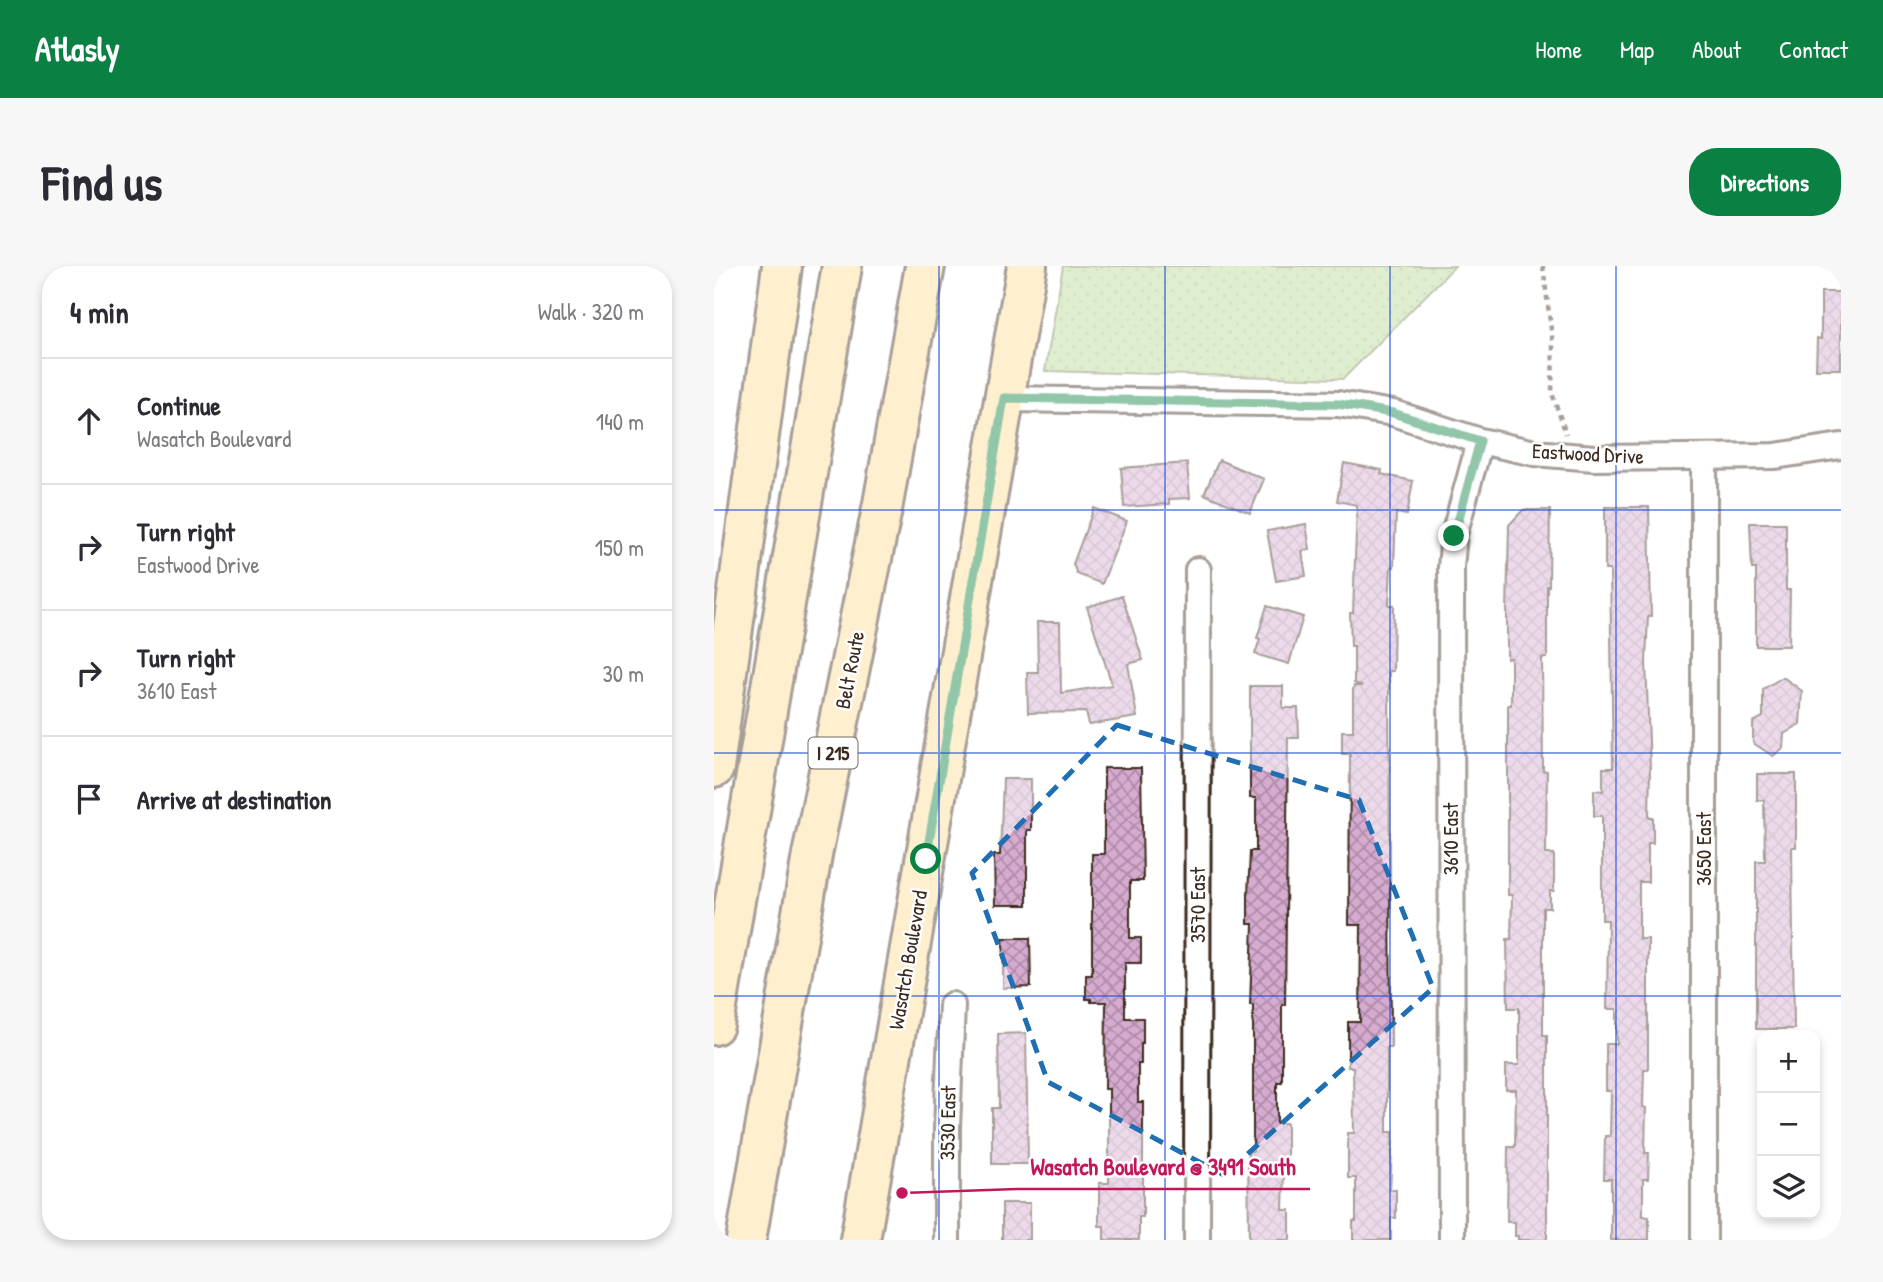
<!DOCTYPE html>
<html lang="en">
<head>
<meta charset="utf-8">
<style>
  body { margin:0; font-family:"Patrick Hand",sans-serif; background:#f7f7f7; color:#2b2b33 }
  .controls { position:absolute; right:21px; bottom:21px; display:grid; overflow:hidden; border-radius:14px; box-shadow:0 4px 10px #0003 }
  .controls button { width:63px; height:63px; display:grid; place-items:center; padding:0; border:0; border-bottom:2px solid #e1e1e2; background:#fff; color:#2b2b33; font:35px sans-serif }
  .stop { position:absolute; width:21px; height:21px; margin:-16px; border:5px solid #0b8043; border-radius:50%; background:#fff }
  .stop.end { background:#0b8043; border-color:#fff; box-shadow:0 2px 7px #0008 }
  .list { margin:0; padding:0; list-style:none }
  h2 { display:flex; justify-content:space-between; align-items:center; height:91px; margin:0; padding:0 28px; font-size:30px }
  h2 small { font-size:23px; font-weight:400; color:#7c7c81 }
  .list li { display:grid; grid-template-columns:46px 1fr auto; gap:21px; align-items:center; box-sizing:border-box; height:126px; padding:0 28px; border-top:2px solid #e1e1e2 }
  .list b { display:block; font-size:26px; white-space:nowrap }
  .list p { margin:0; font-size:23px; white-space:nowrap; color:#7c7c81 }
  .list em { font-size:23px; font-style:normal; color:#7c7c81 }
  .icon { flex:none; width:38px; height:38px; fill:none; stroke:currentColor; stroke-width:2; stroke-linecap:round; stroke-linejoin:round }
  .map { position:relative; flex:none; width:1127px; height:974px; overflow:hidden; border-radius:28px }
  header { display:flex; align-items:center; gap:42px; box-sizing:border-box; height:98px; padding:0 35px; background:#0b8043; color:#fff }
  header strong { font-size:33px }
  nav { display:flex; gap:38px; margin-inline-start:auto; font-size:24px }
  .intro { display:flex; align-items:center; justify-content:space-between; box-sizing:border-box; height:168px; padding:0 42px }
  h1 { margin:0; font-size:49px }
  .button { padding:18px 32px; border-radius:28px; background:#0b8043; color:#fff; font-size:24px; font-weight:700 }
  main { display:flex; gap:42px; padding:0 42px }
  aside { flex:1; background:#fff; border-radius:28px; box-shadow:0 4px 10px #0003 }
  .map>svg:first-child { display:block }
  .grass { fill:url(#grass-dots); stroke:#798258; stroke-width:2 }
  .building { fill:url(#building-cross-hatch); stroke:#3b2a1e; stroke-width:2 }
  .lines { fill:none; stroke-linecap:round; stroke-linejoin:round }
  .street-casing { stroke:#3b2a1e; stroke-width:30 }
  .primary-casing { stroke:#3b2a1e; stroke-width:44 }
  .highway-casing { stroke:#3b2a1e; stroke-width:44 }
  .path { stroke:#3b2a1e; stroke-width:4.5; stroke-dasharray:5 5; stroke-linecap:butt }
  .street { stroke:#fff; stroke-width:24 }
  .primary { stroke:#fdde96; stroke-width:38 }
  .highway { stroke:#fdde96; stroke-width:38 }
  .route { stroke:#0b8043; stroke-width:9 }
  .marked { fill:none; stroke:#1f6fb2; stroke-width:5; stroke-dasharray:14 9; stroke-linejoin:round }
  .grid { fill:none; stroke:#1d4ed8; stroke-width:2; stroke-opacity:0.55 }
  .labels { text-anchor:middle; stroke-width:5; stroke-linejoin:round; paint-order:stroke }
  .shield { fill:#fff; stroke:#766a62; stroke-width:2 }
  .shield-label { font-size:19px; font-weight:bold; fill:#3b2a1e }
  .street-label { font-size:21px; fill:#3b2a1e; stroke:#fff }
  .leader { fill:none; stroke:#c2185b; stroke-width:2.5 }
  .callout-dot { fill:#c2185b; stroke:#fff; stroke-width:2.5 }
  .callout-label { font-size:23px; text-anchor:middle; font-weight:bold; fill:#c2185b; stroke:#fff; stroke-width:5; stroke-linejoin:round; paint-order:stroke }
</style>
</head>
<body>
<header>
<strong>Atlasly</strong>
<nav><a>Home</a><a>Map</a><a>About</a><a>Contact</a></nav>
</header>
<div class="intro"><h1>Find us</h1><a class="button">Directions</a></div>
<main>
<aside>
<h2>4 min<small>Walk · 320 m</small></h2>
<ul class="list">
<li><svg class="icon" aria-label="ahead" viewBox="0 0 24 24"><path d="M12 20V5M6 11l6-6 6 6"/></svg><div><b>Continue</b><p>Wasatch Boulevard</p></div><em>140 m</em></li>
<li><svg class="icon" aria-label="right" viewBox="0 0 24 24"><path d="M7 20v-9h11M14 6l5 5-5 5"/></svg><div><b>Turn right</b><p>Eastwood Drive</p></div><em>150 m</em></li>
<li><svg class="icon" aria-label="right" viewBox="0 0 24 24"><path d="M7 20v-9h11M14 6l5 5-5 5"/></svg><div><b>Turn right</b><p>3610 East</p></div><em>30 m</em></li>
<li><svg class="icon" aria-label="arrive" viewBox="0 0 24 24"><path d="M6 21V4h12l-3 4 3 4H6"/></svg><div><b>Arrive at destination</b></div></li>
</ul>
</aside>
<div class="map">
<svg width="1127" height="974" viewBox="0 0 1127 974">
  <defs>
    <pattern id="grass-dots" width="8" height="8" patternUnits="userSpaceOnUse" patternTransform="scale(1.75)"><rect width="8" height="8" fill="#b7d993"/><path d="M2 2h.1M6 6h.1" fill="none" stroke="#9eba7e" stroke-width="1.8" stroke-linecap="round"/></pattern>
    <pattern id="building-cross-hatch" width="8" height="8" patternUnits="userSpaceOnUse" patternTransform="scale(1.75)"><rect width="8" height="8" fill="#d6abd0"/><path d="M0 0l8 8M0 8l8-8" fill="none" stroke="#af8ba8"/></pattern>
  </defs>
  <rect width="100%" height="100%" fill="#fff"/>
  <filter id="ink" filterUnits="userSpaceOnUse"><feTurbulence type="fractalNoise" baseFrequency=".0143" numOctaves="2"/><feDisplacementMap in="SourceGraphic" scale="14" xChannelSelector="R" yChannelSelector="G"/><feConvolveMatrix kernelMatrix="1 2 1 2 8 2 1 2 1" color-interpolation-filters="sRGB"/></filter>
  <g filter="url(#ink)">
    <path class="grass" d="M 349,0 L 741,0 L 629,113 L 331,105 Z"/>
    <path class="building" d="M 1107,26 L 1127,26 L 1127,103 L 1102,103 L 1103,72 L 1107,73 Z
      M 505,194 L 550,213 L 536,247 L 490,228 Z
      M 473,197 L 476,232 L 455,233 L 455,238 L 410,241 L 407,202 Z
      M 630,197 L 668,204 L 667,208 L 699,215 L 693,249 L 682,247 L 680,301 L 677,301 L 675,339 L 680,339 L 679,405 L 675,405 L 677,781 L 673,781 L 673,866 L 679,866 L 676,924 L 682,924 L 682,952 L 677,952 L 677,974 L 639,974 L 639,955 L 642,955 L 642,912 L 634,912 L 634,867 L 640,867 L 639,801 L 634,801 L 634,756 L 646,756 L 647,659 L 635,659 L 636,488 L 628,488 L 628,465 L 639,465 L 639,423 L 640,420 L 648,420 L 640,417 L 640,380 L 637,380 L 636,347 L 639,347 L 643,239 L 623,235 Z
      M 891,241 L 935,241 L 937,350 L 934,350 L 932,395 L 936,503 L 935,552 L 939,552 L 939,577 L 934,577 L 934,616 L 925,616 L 925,673 L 934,673 L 934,803 L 930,803 L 929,841 L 932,842 L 931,887 L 935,887 L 934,913 L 929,913 L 929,950 L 935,951 L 935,974 L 897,974 L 897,913 L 890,913 L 891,870 L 896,870 L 897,825 L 892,825 L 892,778 L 903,778 L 903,743 L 893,743 L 894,654 L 888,654 L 888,550 L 880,550 L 880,524 L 889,525 L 889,502 L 899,502 L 896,304 L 891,304 Z
      M 380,242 L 413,255 L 388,318 L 363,308 L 359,298 Z
      M 809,244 L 836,244 L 835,320 L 833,320 L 833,392 L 828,392 L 829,505 L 833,505 L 832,588 L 840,588 L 840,625 L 836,625 L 836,642 L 829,642 L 829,769 L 833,769 L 833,974 L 804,974 L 804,970 L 801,970 L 801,956 L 793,956 L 794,881 L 801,881 L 802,824 L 792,824 L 792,799 L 805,799 L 805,742 L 794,742 L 793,673 L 797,673 L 798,629 L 794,629 L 794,439 L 797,439 L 797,392 L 793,393 L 793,345 L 795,259 Z
      M 1036,257 L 1072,257 L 1072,324 L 1076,324 L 1075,380 L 1042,380 L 1042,303 L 1038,303 Z
      M 592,258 L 596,283 L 588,285 L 592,310 L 562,315 L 553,265 Z
      M 408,330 L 429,394 L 414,398 L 423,451 L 375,459 L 372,446 L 314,447 L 313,406 L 324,406 L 323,356 L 346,356 L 347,427 L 398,419 L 373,341 Z
      M 553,340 L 589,351 L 575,398 L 541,388 L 546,373 L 543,372 Z
      M 1069,411 L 1088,425 L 1086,458 L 1070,468 L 1069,482 L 1059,490 L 1039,477 L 1039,456 L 1049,451 L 1049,423 Z
      M 536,420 L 569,420 L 569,442 L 584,442 L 585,472 L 574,472 L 571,739 L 568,739 L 568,816 L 563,816 L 563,857 L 573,857 L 573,906 L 570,906 L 569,944 L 576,944 L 576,974 L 535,974 L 534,885 L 539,885 L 539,739 L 536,739 L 539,658 L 534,658 L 534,630 L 536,585 L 542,585 L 542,532 L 536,532 Z
      M 390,502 L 427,502 L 429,615 L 416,615 L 416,672 L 427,672 L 427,697 L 411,697 L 411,752 L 429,752 L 429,777 L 427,777 L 427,798 L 424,798 L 424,836 L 429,836 L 429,951 L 425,951 L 425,974 L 390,974 L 390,960 L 385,960 L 385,917 L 395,917 L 395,823 L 391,823 L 392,736 L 377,736 L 377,733 L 372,733 L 372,709 L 378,709 L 378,588 L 390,588 Z
      M 1043,508 L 1082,508 L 1082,581 L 1078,581 L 1080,763 L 1042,763 L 1042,595 L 1051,595 L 1050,534 L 1043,534 Z
      M 289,513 L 317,513 L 317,564 L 313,564 L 313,639 L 281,639 L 280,589 L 286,589 Z
      M 289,672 L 316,672 L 317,721 L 289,722 Z
      M 312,767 L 314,898 L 278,898 L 278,842 L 285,842 L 284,768 Z
      M 288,937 L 316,937 L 316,974 L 288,974 Z"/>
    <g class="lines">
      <g class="street-casing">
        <path id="street" d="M 291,133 L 624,138 L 679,147 L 766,175 L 821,187 L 880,192 L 1061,190 L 1127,180
          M 233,974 L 233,862 L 238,739
          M 483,974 L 484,304
          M 738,974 L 737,301 L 740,269 L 766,175
          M 990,974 L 990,191"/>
      </g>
      <g class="primary-casing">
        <path id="primary" d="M 146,974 L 313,0"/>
      </g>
      <g class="highway-casing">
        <path id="highway" d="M 0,502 L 68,0
          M 0,759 L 128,0
          M 32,974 L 98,589 L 169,238 L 211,0"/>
      </g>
      <path class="path" d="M 829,0 L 839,79 L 838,127 L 852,168"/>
      <use href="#street" class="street"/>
      <use href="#primary" class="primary"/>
      <use href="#highway" class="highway"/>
    </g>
  </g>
  <g class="lines" filter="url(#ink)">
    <path class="route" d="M 212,593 L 290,132 L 624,138 L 679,147 L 766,175 L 740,270"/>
  </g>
  <path d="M0 0H1127V974H0ZM 403,459 L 645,534 L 719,722 L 510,909 L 334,816 L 258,607 Z" fill="#fff" fill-opacity=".55" fill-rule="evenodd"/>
  <path class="marked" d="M 403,459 L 645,534 L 719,722 L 510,909 L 334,816 L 258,607 Z"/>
  <path class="grid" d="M 225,0 L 225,974M 451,0 L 451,974M 676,0 L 676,974M 902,0 L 902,974M 0,244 L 1127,244M 0,487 L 1127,487M 0,730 L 1127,730"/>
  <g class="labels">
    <rect class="shield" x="94.5" y="471.5" width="49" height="31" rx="5"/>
    <g class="shield-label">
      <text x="119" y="494">I 215</text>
    </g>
    <g class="street-label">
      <text transform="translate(874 188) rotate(3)" y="7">Eastwood Drive</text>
      <text transform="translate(136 404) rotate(-79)" y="7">Belt Route</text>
      <text transform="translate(737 573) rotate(-90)" y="7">3610 East</text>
      <text transform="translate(990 583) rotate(-90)" y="7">3650 East</text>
      <text transform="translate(484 639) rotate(-90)" y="7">3570 East</text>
      <text transform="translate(194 694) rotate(-80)" y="7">Wasatch Boulevard</text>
      <text transform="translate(234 857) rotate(-89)" y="7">3530 East</text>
    </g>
  </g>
  <path class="leader" d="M188 927L303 923H596"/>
  <circle class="callout-dot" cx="188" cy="927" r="7"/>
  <g class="callout-label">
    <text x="449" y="909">Wasatch Boulevard @ 3491 South</text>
  </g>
</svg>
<div class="controls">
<button>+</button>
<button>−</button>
<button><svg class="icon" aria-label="layers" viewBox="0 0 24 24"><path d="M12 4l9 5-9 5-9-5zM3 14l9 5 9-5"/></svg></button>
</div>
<div class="stop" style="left:212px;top:593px"></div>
<div class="stop end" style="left:740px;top:270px"></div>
</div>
</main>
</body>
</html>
